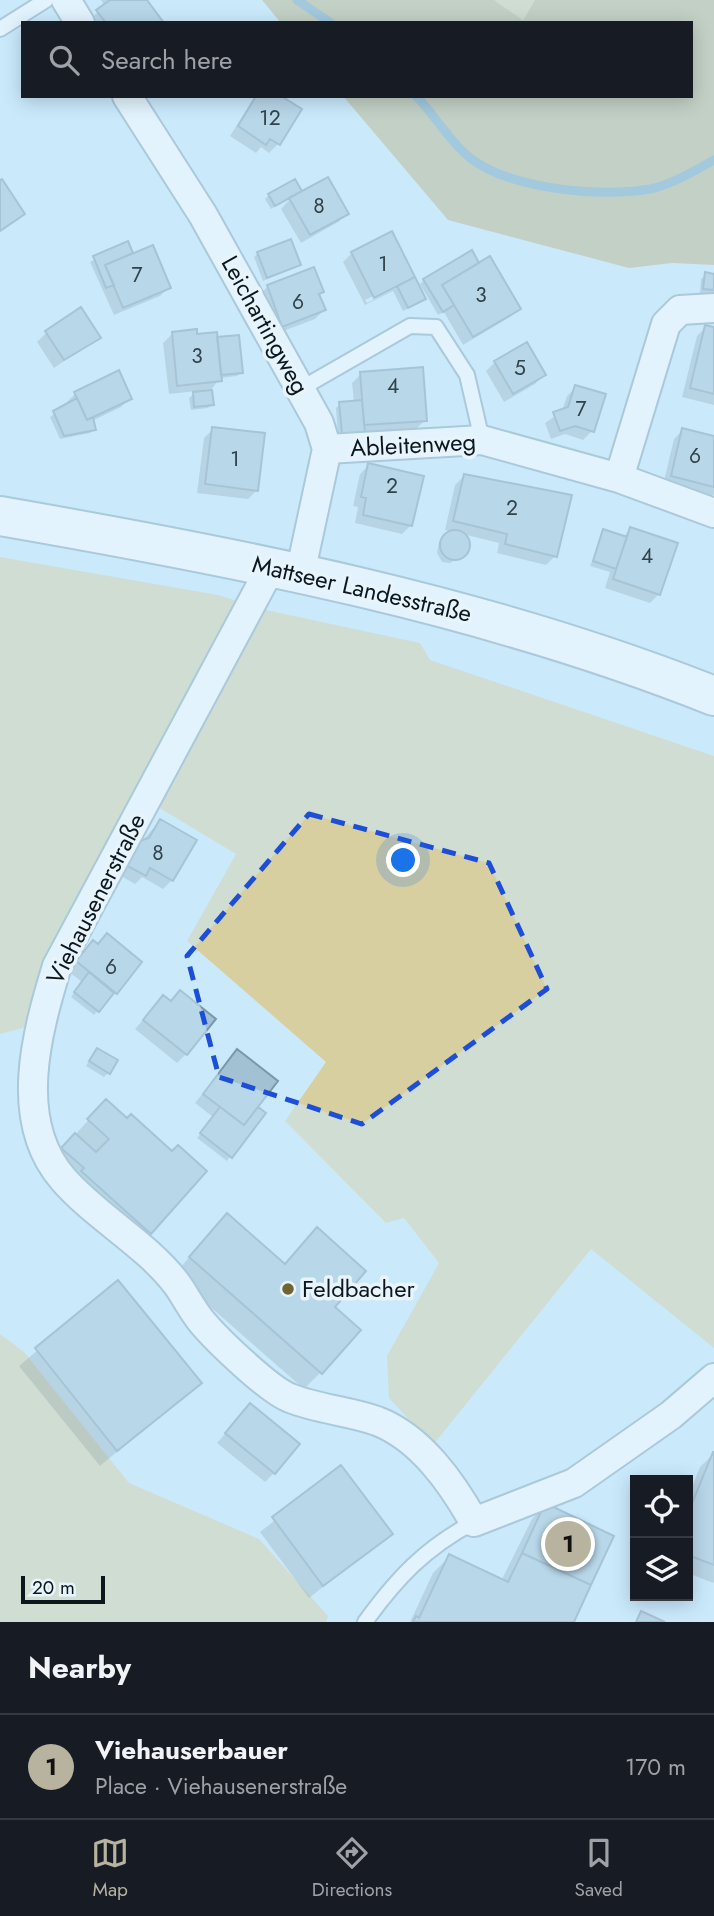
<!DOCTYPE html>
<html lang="en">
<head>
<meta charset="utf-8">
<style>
  body { margin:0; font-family:Jost,sans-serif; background:#20242c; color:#f1f3f6 }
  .controls { position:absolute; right:21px; bottom:21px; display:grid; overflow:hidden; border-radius:0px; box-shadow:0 4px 18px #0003 }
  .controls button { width:63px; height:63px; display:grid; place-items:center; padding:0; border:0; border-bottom:2px solid #363941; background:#171b24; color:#f1f3f6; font:35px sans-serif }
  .scale { position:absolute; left:21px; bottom:18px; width:84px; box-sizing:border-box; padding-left:7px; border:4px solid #0b171c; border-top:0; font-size:19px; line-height:24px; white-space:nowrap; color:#0b171c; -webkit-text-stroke:5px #e7f4fb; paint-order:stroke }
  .you { position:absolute; left:404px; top:861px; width:24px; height:24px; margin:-18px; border:5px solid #fff; border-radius:50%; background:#1a73e8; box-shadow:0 0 0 10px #1a73e833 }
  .badge { display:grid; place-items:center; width:46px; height:46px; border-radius:50%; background:#b7b39e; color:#111; font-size:23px; font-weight:700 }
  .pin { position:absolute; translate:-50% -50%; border:4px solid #fff; box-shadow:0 2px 7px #0006 }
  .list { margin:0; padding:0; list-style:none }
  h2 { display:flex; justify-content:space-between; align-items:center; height:91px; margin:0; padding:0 28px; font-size:30px }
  h2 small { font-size:23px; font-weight:400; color:#9ea1a6 }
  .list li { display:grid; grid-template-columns:46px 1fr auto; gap:21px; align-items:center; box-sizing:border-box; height:105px; padding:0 28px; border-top:2px solid #363941 }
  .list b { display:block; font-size:26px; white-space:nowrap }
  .list p { margin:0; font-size:23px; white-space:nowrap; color:#9ea1a6 }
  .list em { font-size:23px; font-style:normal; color:#9ea1a6 }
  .icon { flex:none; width:38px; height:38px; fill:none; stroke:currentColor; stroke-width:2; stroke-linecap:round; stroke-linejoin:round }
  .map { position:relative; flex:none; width:714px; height:1622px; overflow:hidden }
  .search { position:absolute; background:#171b24; box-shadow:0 4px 18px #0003; left:21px; right:21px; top:21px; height:77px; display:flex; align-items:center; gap:18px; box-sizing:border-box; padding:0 24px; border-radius:0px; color:#9ea1a6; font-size:26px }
  .sheet { height:196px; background:#171b24 }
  nav { display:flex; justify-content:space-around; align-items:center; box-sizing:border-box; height:98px; border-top:2px solid #363941; background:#171b24; font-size:19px; color:#9ea1a6 }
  nav a { display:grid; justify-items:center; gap:4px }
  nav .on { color:#b7b39e }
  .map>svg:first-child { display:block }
  .green { fill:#d8cfa1 }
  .forest { fill:#bbb284 }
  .shadow { fill:#0003; fill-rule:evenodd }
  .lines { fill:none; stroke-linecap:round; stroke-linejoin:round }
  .stream { stroke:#71a2ba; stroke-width:9 }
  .building { fill:#a2c1d2; stroke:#7a98a8; stroke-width:2 }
  .service-casing { stroke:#83a2b2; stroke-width:18 }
  .minor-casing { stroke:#83a2b2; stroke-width:32 }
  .secondary-casing { stroke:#83a2b2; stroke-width:42 }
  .service { stroke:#fff; stroke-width:14 }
  .minor { stroke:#fff; stroke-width:28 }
  .secondary { stroke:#fff; stroke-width:38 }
  .marked { fill:none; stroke:#1d4ed8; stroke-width:5; stroke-dasharray:14 9; stroke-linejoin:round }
  .poi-dot { fill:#706532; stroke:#e7f4fb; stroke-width:2.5 }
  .labels { text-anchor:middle; stroke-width:7; stroke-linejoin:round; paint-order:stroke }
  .number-label { font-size:21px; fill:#31424a }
  .street-label { font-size:24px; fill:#0b171c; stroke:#e7f4fb }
  .poi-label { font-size:24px; fill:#0b171c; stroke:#e7f4fb; text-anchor:start }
</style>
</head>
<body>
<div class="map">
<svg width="714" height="1622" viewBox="0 0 714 1622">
  <rect width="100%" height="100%" fill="#caeafc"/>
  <path class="green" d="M 494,0 L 535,0 L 523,20 Z
    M 0,557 L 218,595 L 266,610 L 420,643 L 430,660 L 714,756 L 714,1348 L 591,1249 L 433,1445 L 389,1398 L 387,1356 L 439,1263 L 404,1218 L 386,1223 L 285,1121 L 326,1062 L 187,941 L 236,854 L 138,795 L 30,1026 L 0,1034 Z
    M 0,1334 L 24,1352 L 129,1483 L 259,1539 L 328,1616 L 326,1622 L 0,1622 Z"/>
  <path class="forest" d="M 262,0 L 494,0 L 523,20 L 535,0 L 714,0 L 714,265 L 672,263 L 629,268 L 448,220 L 343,96 L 691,96 L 691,23 L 281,23 Z"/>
  <path class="shadow" d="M 101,0 L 145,0 L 161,23 L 91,23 L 89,20 L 105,6 Z
    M 255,96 L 278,96 L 278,144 L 269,153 L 261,147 L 256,153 L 230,136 Z
    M 301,194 L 347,214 L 338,222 L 301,243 L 281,209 L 291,198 L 271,209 L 265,199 L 269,195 Z
    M 391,234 L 424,299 L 403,311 L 393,291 L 365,305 L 343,262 L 352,253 ZM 404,281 L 404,284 L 367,303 L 365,300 Z
    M 127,244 L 132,255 L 169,287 L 160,296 L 114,315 L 90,262 Z
    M 258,253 L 299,265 L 263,281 L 254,257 Z
    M 479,265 L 519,308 L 510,317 L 463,345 L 444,312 L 438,315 L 420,284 L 424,280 Z
    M 313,269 L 322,292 L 318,296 L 324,310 L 315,319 L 273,335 L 258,296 L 267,287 Z
    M 706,274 L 714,275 L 714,294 L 700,293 L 701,279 Z
    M 706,327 L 714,329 L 714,405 L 682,397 L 697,336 Z
    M 46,333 L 99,337 L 54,368 L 37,342 Z
    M 172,334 L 216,339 L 241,372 L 237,376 L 220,378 L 211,390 L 212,404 L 208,408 L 191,410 L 189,398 L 197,391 L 169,394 L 163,343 Z
    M 495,362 L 544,375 L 535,384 L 504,402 L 486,371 Z
    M 361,374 L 425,420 L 416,429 L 338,437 L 336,408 L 340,404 L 354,403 L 352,383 Z
    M 576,387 L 592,431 L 583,440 L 565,434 L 551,439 L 545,423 L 562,411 L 567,396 Z
    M 75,394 L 130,398 L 121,407 L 92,421 L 95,429 L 90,433 L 60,439 L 50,417 L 68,405 L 66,403 Z
    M 213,429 L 257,490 L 248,499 L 197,493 L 204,438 Z
    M 683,430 L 714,438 L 714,494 L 711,497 L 663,485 L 674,439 Z
    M 369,465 L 411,525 L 402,534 L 355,523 L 358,507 L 353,506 L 360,474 Z
    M 464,476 L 555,556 L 546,565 L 497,553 L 499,543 L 463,534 L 469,543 L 466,553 L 450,563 L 442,562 L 437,553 L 439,542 L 453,532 L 445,530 L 455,485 Z
    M 631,529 L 659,594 L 650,603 L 605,588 L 610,572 L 590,566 L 604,531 L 622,538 Z
    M 160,821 L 172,880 L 163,889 L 142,877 L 135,884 L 114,872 Z
    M 84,952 L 140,963 L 94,1015 L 71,997 L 82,982 L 68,971 Z
    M 163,997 L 186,1054 L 177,1063 L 135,1029 Z
    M 237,1051 L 253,1115 L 227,1161 L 197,1138 L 213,1117 L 195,1103 Z
    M 93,1054 L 108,1073 L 104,1077 L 86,1066 Z
    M 106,1101 L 149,1232 L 136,1246 L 50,1162 Z
    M 317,1230 L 332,1307 L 321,1372 L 304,1389 L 174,1275 L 211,1232 L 284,1265 Z
    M 118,1282 L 199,1383 L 100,1466 L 19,1366 Z
    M 250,1405 L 274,1473 L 265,1482 L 217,1443 Z
    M 713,1454 L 714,1582 L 713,1583 L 688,1573 L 688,1497 L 700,1467 Z
    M 341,1468 L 390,1534 L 309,1598 L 260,1532 Z
    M 545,1505 L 572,1622 L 410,1622 L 433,1573 L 450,1556 L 501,1581 L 532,1519 Z"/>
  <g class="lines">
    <path class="stream" d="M 297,0 L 331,23
      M 416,96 C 435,115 449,141 469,157 C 510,190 600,197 650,189 C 671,185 696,170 714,160"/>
  </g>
  <path class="building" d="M 147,0 L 164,23 L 106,23 L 96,10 L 110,0 Z
    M 256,96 L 281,96 L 302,109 L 280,145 L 270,139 L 266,145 L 238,126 Z
    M 328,177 L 349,214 L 310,235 L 289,198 Z
    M 2,179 L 25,214 L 0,231 L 0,180 Z
    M 295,179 L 302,191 L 275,206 L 268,194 Z
    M 392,231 L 415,277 L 374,298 L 351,252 Z
    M 291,239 L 301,265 L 267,278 L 257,252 Z
    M 128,241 L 133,253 L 105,265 L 114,285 L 106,288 L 93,256 Z
    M 153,245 L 171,288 L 123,308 L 105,265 Z
    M 472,250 L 479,263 L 442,285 L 454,305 L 443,312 L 423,279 Z
    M 490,256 L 521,309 L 473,337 L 442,285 Z
    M 314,267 L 324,292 L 319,294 L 326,310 L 282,327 L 267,285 Z
    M 705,272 L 714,274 L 714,290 L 703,289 Z
    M 415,277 L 426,299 L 408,308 L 397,286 Z
    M 81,307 L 101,338 L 64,360 L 45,331 Z
    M 705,325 L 714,327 L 714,394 L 690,388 Z
    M 197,329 L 197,334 L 217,332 L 222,381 L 177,386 L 172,332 Z
    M 239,335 L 243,373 L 221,375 L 217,337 Z
    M 527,342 L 546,375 L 513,394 L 494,361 Z
    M 423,367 L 427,421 L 364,425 L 360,372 Z
    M 119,370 L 132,399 L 87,420 L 74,392 Z
    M 575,385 L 606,394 L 594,432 L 575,426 L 560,431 L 553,412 L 568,407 Z
    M 212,390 L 214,405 L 194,407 L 193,392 Z
    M 77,398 L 87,420 L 93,417 L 96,430 L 64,436 L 53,411 Z
    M 362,400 L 365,432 L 342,434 L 339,402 Z
    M 212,427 L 265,433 L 258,491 L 205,484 Z
    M 682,428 L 714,436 L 714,487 L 671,476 Z
    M 368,463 L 424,476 L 412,526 L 363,515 L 366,498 L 361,497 Z
    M 464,474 L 572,495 L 557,557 L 505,544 L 507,534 L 453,521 Z
    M 630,527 L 678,543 L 660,595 L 613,579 Z
    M 603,529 L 627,537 L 616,569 L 593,561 Z
    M440 545a15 15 0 1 1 30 0a15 15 0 1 1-30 0Z
    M 160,819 L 197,840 L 173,881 L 150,868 L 146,876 L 122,863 L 133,843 L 149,838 Z
    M 107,933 L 142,962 L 117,994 L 76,961 L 93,940 L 98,944 Z
    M 89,972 L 114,993 L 99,1012 L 74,992 Z
    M 180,990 L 216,1019 L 187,1055 L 143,1020 L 163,995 L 171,1001 Z
    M 97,1048 L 118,1060 L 110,1074 L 89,1061 Z
    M 237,1049 L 278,1081 L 244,1125 L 203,1094 Z
    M 106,1099 L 127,1118 L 131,1114 L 172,1151 L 178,1145 L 207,1171 L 151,1234 L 81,1171 L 84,1168 L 61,1148 L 75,1133 L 96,1152 L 109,1139 L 87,1119 Z
    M 220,1107 L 244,1125 L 258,1107 L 266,1113 L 232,1158 L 200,1133 Z
    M 227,1213 L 285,1264 L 317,1227 L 366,1271 L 335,1307 L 361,1330 L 322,1374 L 189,1257 Z
    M 118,1280 L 202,1383 L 117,1451 L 35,1348 Z
    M 250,1403 L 300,1444 L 275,1474 L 225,1433 Z
    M 713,1452 L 714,1452 L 714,1565 L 688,1555 L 688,1513 Z
    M 341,1465 L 393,1534 L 323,1586 L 272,1517 Z
    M 545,1503 L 614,1536 L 591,1585 L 522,1553 Z
    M 522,1553 L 591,1585 L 574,1622 L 413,1622 L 416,1616 L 419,1618 L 449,1554 L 508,1582 Z
    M 641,1611 L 665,1622 L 636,1622 Z"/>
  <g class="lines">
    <g class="service-casing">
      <path id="service" d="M 0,29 L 46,0
        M 302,388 L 410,326 L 436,327 L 467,375 L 482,440
        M 365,1622 C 397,1578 425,1548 474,1522"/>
    </g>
    <g class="minor-casing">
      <path id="minor" d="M 66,0 L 80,23
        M 127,96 L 203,215 L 319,423 L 327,449 L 300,574
        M 327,449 L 482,440 L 619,478 L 714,513
        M 619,478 L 666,324 L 680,310 L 714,308
        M 271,567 L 57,966 C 37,1032 12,1120 63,1179 C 96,1217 145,1243 176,1283 C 185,1295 192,1310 202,1322 C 217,1340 269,1390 290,1398 C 317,1409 349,1411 377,1421 C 421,1438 452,1483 474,1522 L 574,1483 L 671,1415 L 714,1378"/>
    </g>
    <g class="secondary-casing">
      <path id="secondary" d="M 0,516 C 242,558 485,605 714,696"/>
    </g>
    <use href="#service" class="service"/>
    <use href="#minor" class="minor"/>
    <use href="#secondary" class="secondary"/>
  </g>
  <path d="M0 0H714V1622H0ZM 309,814 L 489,863 L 547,989 L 362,1124 L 219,1077 L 187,956 Z" fill="#caeafc" fill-opacity=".55" fill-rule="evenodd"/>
  <path class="marked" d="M 309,814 L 489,863 L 547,989 L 362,1124 L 219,1077 L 187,956 Z"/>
  <circle class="poi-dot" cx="288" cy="1289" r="7"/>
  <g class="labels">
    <g class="number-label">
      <text x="270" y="125">12</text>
      <text x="319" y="213">8</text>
      <text x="383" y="271">1</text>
      <text x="137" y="282">7</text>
      <text x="481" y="302">3</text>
      <text x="298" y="309">6</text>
      <text x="197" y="363">3</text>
      <text x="520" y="375">5</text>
      <text x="393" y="393">4</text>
      <text x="581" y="416">7</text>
      <text x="695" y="463">6</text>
      <text x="235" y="466">1</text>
      <text x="392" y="493">2</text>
      <text x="512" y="515">2</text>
      <text x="647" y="563">4</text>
      <text x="158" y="860">8</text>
      <text x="111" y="974">6</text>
    </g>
    <g class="street-label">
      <text transform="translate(265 325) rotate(61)" y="8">Leichartingweg</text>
      <text transform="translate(413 445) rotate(-3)" y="8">Ableitenweg</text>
      <text transform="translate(362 589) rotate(13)" y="8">Mattseer Landesstraße</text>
      <text transform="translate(96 899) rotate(-63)" y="8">Viehausenerstraße</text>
    </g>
    <g class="poi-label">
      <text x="302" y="1297">Feldbacher</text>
    </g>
  </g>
</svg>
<div class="controls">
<button><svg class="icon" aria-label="locate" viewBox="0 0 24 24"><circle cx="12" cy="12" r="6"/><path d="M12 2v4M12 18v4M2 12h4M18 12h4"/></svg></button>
<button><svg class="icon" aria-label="layers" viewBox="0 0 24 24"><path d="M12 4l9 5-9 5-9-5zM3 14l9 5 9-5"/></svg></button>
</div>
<div class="scale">20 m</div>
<div class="you"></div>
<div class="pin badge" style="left:568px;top:1544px">1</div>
<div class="search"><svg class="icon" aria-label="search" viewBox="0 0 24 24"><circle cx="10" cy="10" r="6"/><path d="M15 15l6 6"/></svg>Search here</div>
</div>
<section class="sheet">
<h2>Nearby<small></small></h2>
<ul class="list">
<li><span class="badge">1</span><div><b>Viehauserbauer</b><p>Place · Viehausenerstraße</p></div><em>170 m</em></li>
</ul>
</section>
<nav>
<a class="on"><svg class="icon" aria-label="map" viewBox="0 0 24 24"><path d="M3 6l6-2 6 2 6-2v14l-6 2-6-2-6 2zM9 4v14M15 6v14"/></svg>Map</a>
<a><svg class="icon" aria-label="directions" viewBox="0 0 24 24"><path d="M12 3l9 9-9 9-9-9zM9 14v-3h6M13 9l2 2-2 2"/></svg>Directions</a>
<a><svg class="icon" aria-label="saved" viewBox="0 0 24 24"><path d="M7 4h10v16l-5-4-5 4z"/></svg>Saved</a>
</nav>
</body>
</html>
